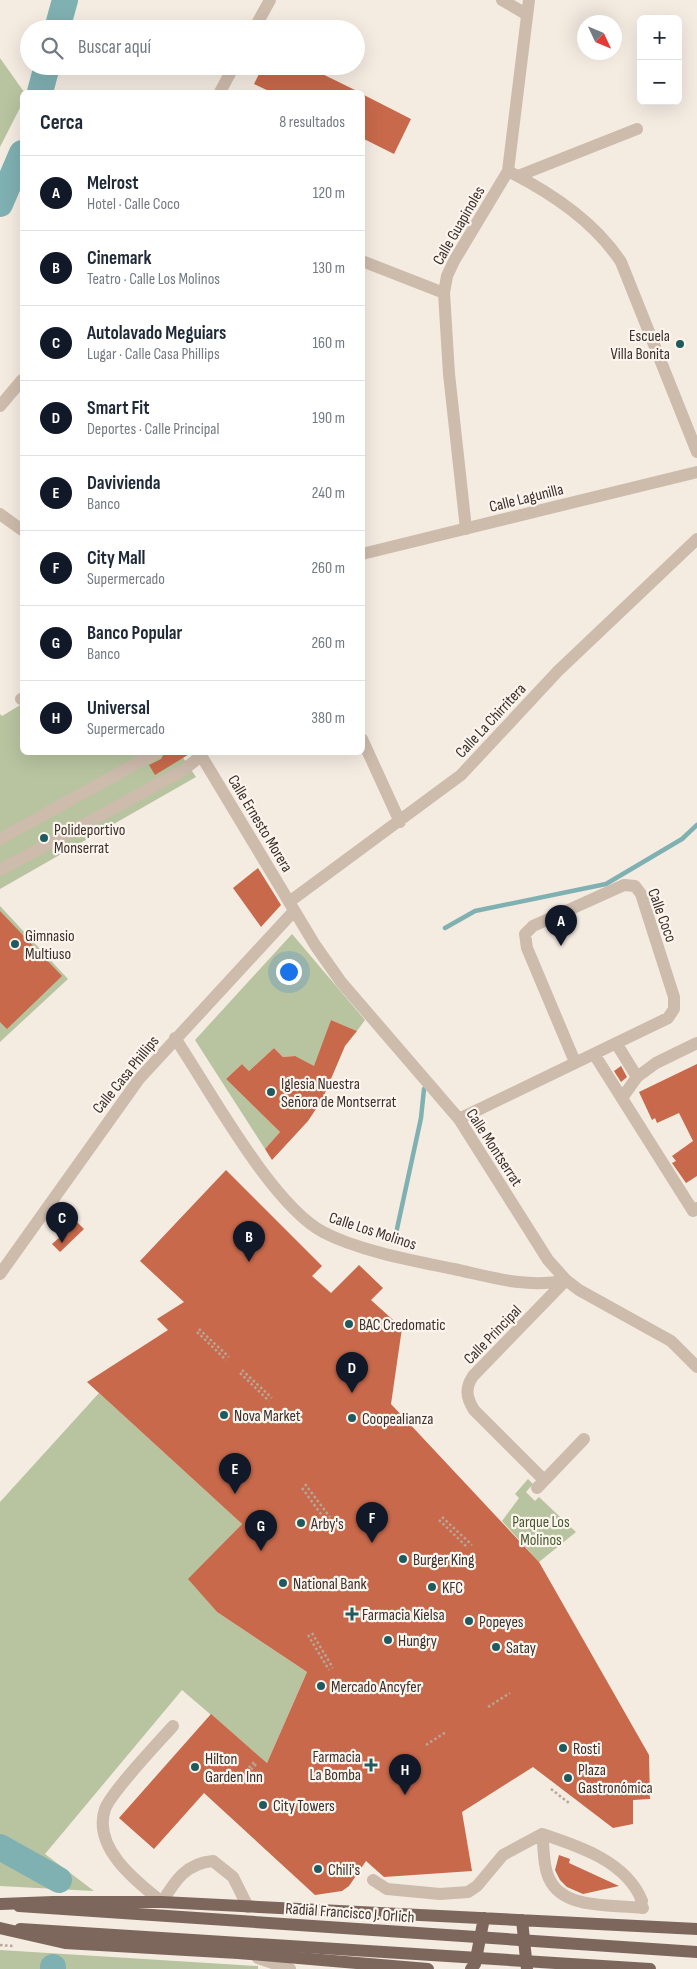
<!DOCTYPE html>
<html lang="es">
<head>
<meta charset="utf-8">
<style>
  body { margin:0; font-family:"Sofia Sans Condensed",sans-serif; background:#f6f6f7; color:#1f2937 }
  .controls { position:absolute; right:15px; top:15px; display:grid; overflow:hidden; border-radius:8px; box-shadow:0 5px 20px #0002 }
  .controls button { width:45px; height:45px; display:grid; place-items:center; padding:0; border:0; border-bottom:1px solid #e0e1e3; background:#fff; color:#1f2937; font:25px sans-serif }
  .compass { position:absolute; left:577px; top:15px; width:45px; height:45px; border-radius:50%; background:#fff; box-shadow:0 5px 20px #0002; rotate:134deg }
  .you { position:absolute; left:288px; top:971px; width:18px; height:18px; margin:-12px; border:4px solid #fff; border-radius:50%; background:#1a73e8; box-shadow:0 0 0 8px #1a73e833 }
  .badge { display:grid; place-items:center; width:32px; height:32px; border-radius:50%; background:#111827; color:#fff; font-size:16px; font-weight:700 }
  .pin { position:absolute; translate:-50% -41px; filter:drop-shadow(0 1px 2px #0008) }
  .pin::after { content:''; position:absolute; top:26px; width:18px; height:15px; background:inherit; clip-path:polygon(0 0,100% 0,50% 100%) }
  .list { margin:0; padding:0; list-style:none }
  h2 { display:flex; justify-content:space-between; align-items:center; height:65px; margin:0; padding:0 20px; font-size:21px }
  h2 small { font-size:16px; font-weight:400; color:#747a83 }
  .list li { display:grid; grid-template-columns:32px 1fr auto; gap:15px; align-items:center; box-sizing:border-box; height:75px; padding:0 20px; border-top:1px solid #e0e1e3 }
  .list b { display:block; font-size:19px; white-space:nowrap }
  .list p { margin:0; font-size:16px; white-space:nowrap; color:#747a83 }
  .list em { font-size:16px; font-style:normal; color:#747a83 }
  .icon { flex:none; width:28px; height:28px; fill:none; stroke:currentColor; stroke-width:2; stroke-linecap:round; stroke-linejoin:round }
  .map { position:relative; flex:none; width:697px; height:1969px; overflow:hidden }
  .search { position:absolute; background:#fff; box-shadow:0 5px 20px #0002; left:20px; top:20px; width:345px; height:55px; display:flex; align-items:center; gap:12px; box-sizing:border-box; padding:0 18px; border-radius:28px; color:#747a83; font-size:19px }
  .panel { position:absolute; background:#fff; box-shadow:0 5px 20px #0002; left:20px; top:90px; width:345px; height:665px; border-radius:8px }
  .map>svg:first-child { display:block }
  .green { fill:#b8c4a0 }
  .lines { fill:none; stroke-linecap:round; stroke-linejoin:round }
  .stream { stroke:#7fb0b2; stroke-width:4.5 }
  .river { stroke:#7fb0b2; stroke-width:26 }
  .building { fill:#c8694b }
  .path { stroke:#b9a596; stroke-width:2.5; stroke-dasharray:2.5 2.5; stroke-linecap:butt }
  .minor { stroke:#cdbbac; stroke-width:12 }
  .major { stroke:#7d675c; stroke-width:12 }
  .major-bridge { stroke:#7d675c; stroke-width:12 }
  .poi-dot { fill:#1f5a5e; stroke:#fbf5ee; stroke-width:2 }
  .labels { text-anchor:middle; stroke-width:4.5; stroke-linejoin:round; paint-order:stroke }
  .street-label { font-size:16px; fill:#3b302b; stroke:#fbf5ee }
  .poi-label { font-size:16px; fill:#3b302b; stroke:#fbf5ee; text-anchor:start }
  .park-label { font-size:16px; fill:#4a5a2e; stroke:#fbf5ee }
</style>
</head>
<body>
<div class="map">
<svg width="697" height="1969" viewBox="0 0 697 1969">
  <rect width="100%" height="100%" fill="#f4ebe1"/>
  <path class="green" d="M 0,58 L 24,92 L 22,92 L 22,104 L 0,147 Z
    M 22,704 L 22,752 L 180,753 L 196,777 L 0,889 L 0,714 L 2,716 Z
    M 0,906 L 68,979 L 0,1042 Z
    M 292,934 L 365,1020 L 357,1031 L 331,1020 L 298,1119 L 295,1056 L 283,1057 L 274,1048 L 249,1071 L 242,1064 L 226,1079 L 280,1132 L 265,1149 L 195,1040 Z
    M 99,1393 L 242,1524 L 189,1579 L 217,1612 L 307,1672 L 267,1763 L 182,1690 L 45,1854 L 94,1891 L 0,1886 L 0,1502 Z
    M 528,1479 L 533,1484 L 526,1492 L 535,1501 L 539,1497 L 576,1532 L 539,1562 L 502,1521 L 519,1498 L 515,1494 Z
    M 0,1950 L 258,1966 L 258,1969 L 0,1969 Z"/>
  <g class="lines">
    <path class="stream" d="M 445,928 L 475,911 L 606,884 L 682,839 L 697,825
      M 395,1238 L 421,1118 L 424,1089"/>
    <path class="river" d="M 57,29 L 65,0
      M 40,92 L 47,66
      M 0,204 L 22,153
      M 0,1847 L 59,1880
      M 53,1969 L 53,1967"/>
  </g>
  <path class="building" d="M 263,66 L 306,66 L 359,92 L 271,92 L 254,84 Z
    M 362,94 L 411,119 L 394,154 L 362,138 Z
    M 165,752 L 191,752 L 191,753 L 155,775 L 149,765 L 161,759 Z
    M 258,868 L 281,905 L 261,927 L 233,888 Z
    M 0,911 L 62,976 L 7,1029 L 0,1022 Z
    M 331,1020 L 357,1031 L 345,1046 L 322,1100 L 308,1121 L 272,1160 L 265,1149 L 280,1132 L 226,1079 L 242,1064 L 249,1071 L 274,1048 L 283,1057 L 295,1056 L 314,1066 Z
    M 697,1064 L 697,1176 L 686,1183 L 672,1163 L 676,1161 L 672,1156 L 693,1141 L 679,1113 L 657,1123 L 655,1118 L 652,1120 L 639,1092 Z
    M 621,1066 L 627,1077 L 621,1082 L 614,1071 Z
    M 226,1170 L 322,1266 L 312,1276 L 331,1293 L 359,1265 L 383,1288 L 371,1300 L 402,1328 L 391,1404 L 539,1562 L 649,1755 L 650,1799 L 633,1800 L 633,1824 L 613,1828 L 533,1767 L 462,1812 L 472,1871 L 384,1877 L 366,1861 L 349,1886 L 342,1891 L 315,1895 L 204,1793 L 154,1849 L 119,1818 L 211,1714 L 267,1763 L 307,1672 L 217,1612 L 188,1579 L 242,1524 L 87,1382 L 168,1330 L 157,1319 L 184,1302 L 140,1261 Z
    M 77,1222 L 84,1229 L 60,1252 L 52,1244 Z
    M 559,1855 L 570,1859 L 569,1863 L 619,1886 L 583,1894 L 567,1887 L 560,1880 L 555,1870 Z"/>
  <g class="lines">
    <path class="path" d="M 199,1329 L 229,1357
      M 197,1332 L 226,1360
      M 242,1370 L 272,1398
      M 240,1373 L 269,1401
      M 305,1484 L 330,1517
      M 302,1488 L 326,1521
      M 442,1517 L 472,1545
      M 439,1520 L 468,1548
      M 312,1633 L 333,1668
      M 308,1635 L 329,1670
      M 488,1707 L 510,1693
      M 426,1745 L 446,1732
      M 239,1779 L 255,1761
      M 241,1781 L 257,1763
      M 551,1789 L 569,1803
      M 0,1945 L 13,1946"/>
    <path class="minor" d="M 502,0 L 526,14
      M 254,29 L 270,0
      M 220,92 L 234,66
      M 508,171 C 550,192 595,222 621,262 L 697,452
      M 518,176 L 637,129
      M 362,261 L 444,293
      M 0,406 L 22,380
      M 0,514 L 22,530
      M 466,529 L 449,374 L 444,293 L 447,276 L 454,261 L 508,171 L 529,0
      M 362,554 L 697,472
      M 21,699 L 22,699
      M 362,739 L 400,822
      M 199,752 L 315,945 L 341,982 L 459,1119 L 548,1260 L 566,1280 L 579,1290 L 671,1341 L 697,1367
      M 0,839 L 157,752
      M 0,870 L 182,771 L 201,756
      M 289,902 L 461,775 L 558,671 L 697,539
      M 175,1038 C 210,1090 271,1204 323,1232 C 359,1251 415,1261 454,1269 C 491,1277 528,1289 566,1280
      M 616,1043 L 637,1077
      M 594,1054 L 693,1211 L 697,1208
      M 622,1098 L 637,1077 L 656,1063 L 697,1043
      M 459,1119 L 668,1018 L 674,1009 L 674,997 L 641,894 L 635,886 L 624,885 L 533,926 L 525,934 L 527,948 L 575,1062
      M 0,1274 L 139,1079 L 294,911
      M 544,1480 L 474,1410 C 466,1397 465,1388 473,1376 L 566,1280
      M 537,1488 L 584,1439
      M 173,1726 C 158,1743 112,1791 105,1809 C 92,1848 137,1882 162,1902 C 175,1881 186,1863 213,1861 L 233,1877 L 248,1907
      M 542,1834 C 544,1846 543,1861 547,1873 C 558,1911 611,1904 643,1908
      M 373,1880 L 387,1889 L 440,1894 L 468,1892 L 477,1886 L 503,1855 L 542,1834 C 579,1846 627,1862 642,1901
      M 258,1958 L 290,1969"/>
    <path class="major" d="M 1,1904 L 53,1902 L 162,1902 L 697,1929
      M 522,1920 L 527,1969
      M 0,1928 L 65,1943 L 238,1953 L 428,1969
      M 471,1969 L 475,1964 L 484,1918"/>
    <path class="major-bridge" d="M 19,1906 L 697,1952
      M 20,1929 L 650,1969"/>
  </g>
  <g class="poi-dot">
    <circle cx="680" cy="344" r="5"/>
    <circle cx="44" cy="838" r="5"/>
    <circle cx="15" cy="944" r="5"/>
    <circle cx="271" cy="1092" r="5"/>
    <circle cx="349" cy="1324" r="5"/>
    <circle cx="224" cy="1415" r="5"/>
    <circle cx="352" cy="1418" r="5"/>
    <circle cx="301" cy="1523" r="5"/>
    <circle cx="403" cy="1559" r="5"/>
    <circle cx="283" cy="1583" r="5"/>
    <circle cx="432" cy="1587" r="5"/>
    <path d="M349.5 1606.5h5v5h5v5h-5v5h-5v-5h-5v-5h5z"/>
    <circle cx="469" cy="1621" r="5"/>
    <circle cx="388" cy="1640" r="5"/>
    <circle cx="496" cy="1647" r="5"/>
    <circle cx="321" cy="1686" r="5"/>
    <circle cx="563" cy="1748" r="5"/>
    <path d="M368.5 1757.5h5v5h5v5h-5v5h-5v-5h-5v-5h5z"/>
    <circle cx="195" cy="1767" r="5"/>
    <circle cx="568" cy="1778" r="5"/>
    <circle cx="263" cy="1805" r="5"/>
    <circle cx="318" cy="1869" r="5"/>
  </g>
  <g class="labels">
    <g class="street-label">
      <text transform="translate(458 225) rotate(-60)" y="6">Calle Guapinoles</text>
      <text transform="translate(526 497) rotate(-14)" y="6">Calle Lagunilla</text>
      <text transform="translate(490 720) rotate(-47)" y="6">Calle La Chirritera</text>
      <text transform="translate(261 823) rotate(59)" y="6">Calle Ernesto Morera</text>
      <text transform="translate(663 915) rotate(70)" y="6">Calle Coco</text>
      <text transform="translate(125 1074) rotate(-51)" y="6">Calle Casa Phillips</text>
      <text transform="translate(495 1147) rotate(57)" y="6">Calle Montserrat</text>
      <text transform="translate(373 1230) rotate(18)" y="6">Calle Los Molinos</text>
      <text transform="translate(492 1334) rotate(-46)" y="6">Calle Principal</text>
      <text transform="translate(350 1912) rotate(4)" y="6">Radial Francisco J. Orlich</text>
    </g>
    <g class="poi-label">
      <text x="670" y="341" text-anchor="end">Escuela<tspan x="670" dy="18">Villa Bonita</tspan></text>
      <text x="54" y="835">Polideportivo<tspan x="54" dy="18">Monserrat</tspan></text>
      <text x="25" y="941">Gimnasio<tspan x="25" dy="18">Multiuso</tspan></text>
      <text x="281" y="1089">Iglesia Nuestra<tspan x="281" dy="18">Señora de Montserrat</tspan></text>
      <text x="359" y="1330">BAC Credomatic</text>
      <text x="234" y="1421">Nova Market</text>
      <text x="362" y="1424">Coopealianza</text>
      <text x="311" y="1529">Arby's</text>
      <text x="413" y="1565">Burger King</text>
      <text x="293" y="1589">National Bank</text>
      <text x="442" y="1593">KFC</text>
      <text x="362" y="1620">Farmacia Kielsa</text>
      <text x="479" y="1627">Popeyes</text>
      <text x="398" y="1646">Hungry</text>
      <text x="506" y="1653">Satay</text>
      <text x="331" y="1692">Mercado Ancyfer</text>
      <text x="573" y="1754">Rosti</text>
      <text x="361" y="1762" text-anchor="end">Farmacia<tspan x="361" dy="18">La Bomba</tspan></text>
      <text x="205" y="1764">Hilton<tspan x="205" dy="18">Garden Inn</tspan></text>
      <text x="578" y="1775">Plaza<tspan x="578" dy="18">Gastronómica</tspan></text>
      <text x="273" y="1811">City Towers</text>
      <text x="328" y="1875">Chili's</text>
    </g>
    <g class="park-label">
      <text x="541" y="1527">Parque Los<tspan x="541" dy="18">Molinos</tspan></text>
    </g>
  </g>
</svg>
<div class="controls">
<button>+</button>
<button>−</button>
</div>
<svg class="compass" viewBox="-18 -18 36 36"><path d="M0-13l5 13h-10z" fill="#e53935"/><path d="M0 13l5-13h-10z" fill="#747a83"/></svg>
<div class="you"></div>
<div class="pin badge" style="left:561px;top:946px">A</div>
<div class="pin badge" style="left:249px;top:1262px">B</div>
<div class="pin badge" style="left:62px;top:1243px">C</div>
<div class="pin badge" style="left:352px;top:1393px">D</div>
<div class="pin badge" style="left:235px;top:1494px">E</div>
<div class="pin badge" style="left:372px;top:1543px">F</div>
<div class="pin badge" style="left:261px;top:1551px">G</div>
<div class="pin badge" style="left:405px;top:1795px">H</div>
<div class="search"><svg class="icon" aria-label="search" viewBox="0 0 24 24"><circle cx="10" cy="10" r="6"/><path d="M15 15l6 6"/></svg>Buscar aquí</div>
<section class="panel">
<h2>Cerca<small>8 resultados</small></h2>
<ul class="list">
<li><span class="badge">A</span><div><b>Melrost</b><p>Hotel · Calle Coco</p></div><em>120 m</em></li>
<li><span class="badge">B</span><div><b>Cinemark</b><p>Teatro · Calle Los Molinos</p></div><em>130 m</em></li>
<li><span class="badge">C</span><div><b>Autolavado Meguiars</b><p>Lugar · Calle Casa Phillips</p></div><em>160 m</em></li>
<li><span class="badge">D</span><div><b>Smart Fit</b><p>Deportes · Calle Principal</p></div><em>190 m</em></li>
<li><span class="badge">E</span><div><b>Davivienda</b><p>Banco</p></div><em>240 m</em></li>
<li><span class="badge">F</span><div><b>City Mall</b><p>Supermercado</p></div><em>260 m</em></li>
<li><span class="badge">G</span><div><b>Banco Popular</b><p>Banco</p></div><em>260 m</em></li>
<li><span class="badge">H</span><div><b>Universal</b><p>Supermercado</p></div><em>380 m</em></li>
</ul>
</section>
</div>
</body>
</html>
